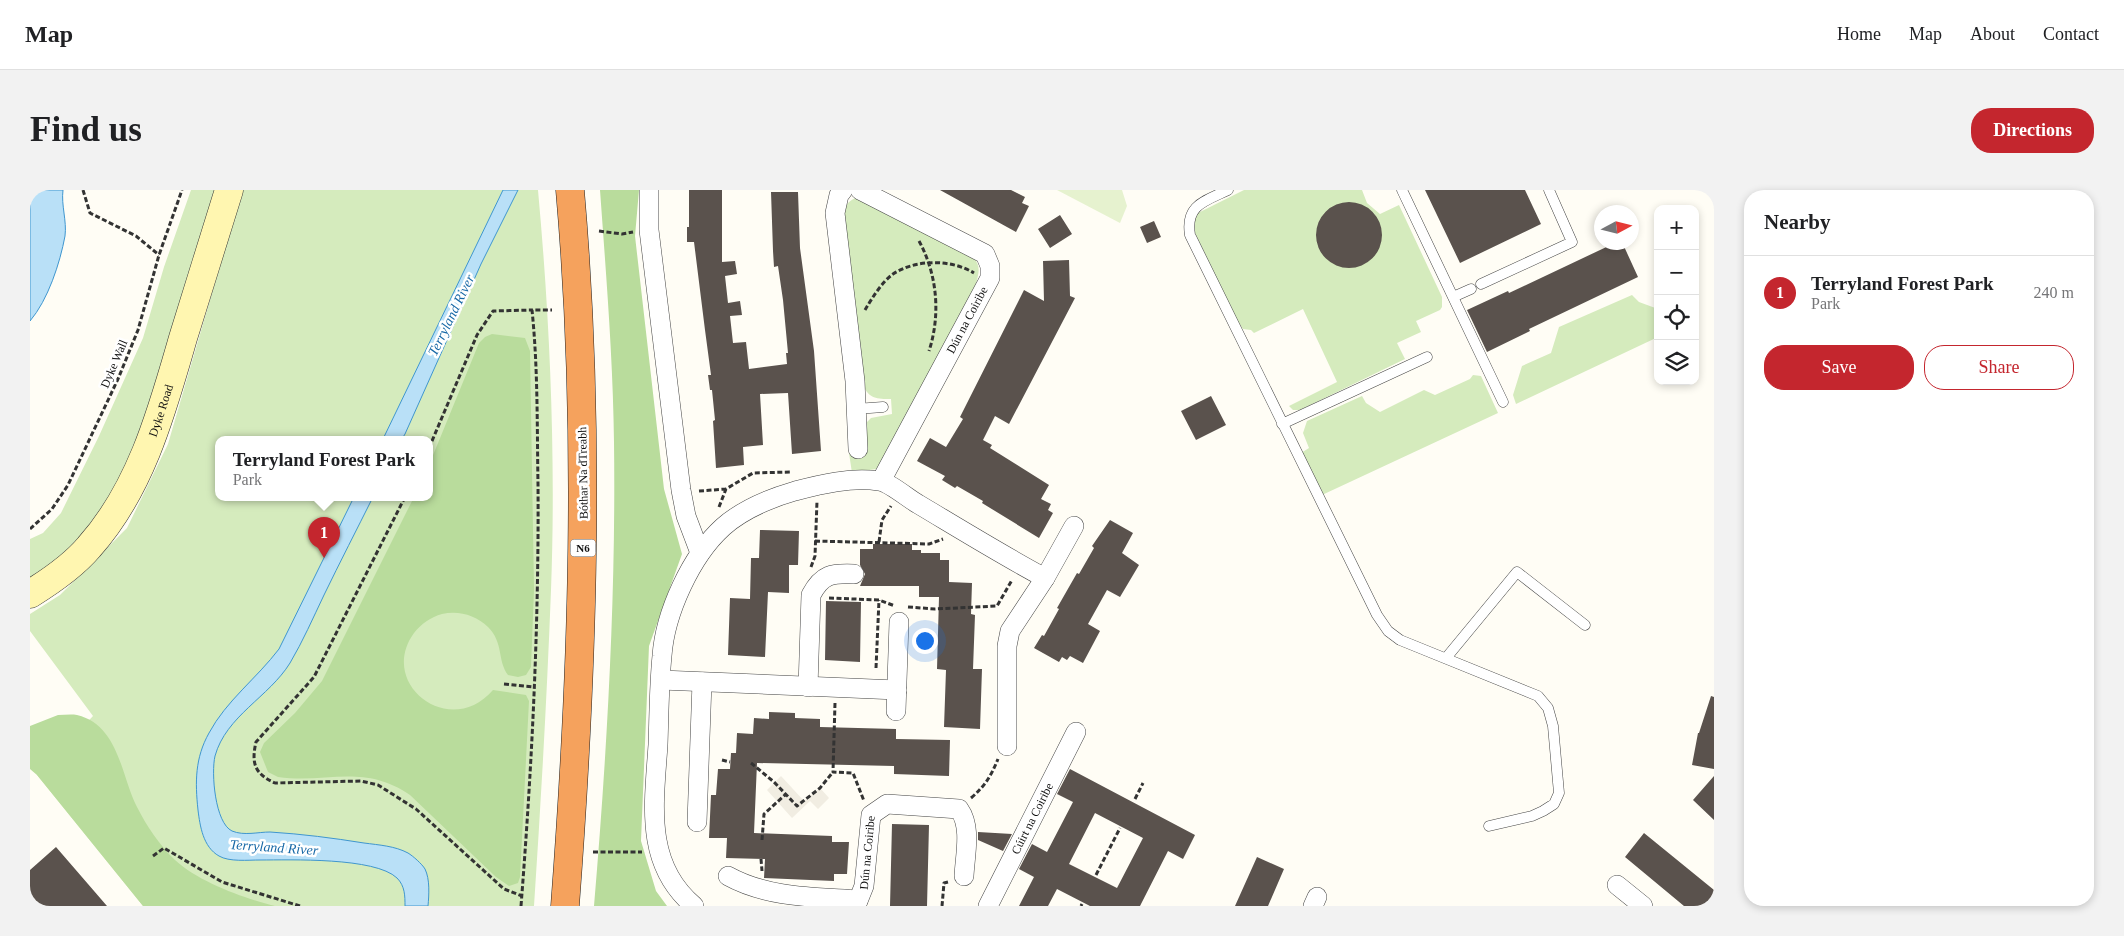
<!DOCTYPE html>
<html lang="en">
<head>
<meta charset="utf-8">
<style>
  body { margin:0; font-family:Georgia,serif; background:#f2f2f2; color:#202124 }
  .controls { position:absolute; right:15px; top:15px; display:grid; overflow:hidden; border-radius:10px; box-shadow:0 2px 8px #0003 }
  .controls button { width:45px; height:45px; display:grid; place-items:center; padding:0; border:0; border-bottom:1px solid #e0e0e0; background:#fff; color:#202124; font:25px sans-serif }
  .compass { position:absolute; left:1564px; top:15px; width:45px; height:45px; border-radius:50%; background:#fff; box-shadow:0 2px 8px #0003; rotate:83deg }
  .you { position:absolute; left:894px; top:450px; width:18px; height:18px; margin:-12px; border:4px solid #fff; border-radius:50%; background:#1a73e8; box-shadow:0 0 0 8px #1a73e833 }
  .badge { display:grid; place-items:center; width:32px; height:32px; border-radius:50%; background:#c4262e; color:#fff; font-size:16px; font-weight:700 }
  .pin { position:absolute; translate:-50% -41px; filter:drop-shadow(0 1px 2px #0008) }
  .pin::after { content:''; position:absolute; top:26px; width:18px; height:15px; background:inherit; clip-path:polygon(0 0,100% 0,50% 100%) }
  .popup { position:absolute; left:185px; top:246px; width:218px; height:65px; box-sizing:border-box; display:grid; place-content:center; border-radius:10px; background:#fff; filter:drop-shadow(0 1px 4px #0005); font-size:16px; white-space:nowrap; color:#757577 }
  .popup b { font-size:19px; color:#202124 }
  .popup::after { content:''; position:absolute; left:50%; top:100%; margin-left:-10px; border:10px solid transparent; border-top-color:#fff }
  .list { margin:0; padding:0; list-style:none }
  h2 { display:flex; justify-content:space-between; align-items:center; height:65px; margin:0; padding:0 20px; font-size:21px }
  h2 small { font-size:16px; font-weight:400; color:#757577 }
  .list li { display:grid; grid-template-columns:32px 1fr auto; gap:15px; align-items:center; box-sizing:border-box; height:75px; padding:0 20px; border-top:1px solid #e0e0e0 }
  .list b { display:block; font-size:19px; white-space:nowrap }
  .list p { margin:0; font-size:16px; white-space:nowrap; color:#757577 }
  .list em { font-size:16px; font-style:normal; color:#757577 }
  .actions { display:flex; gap:10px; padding:15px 20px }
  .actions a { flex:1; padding:11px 0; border:1px solid #c4262e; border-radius:20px; text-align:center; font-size:18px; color:#c4262e }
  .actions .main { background:#c4262e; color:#fff }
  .icon { flex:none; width:28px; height:28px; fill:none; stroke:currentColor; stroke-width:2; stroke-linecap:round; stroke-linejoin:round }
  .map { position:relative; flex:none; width:1684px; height:716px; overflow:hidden; border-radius:20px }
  header { display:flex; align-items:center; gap:30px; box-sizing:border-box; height:70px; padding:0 25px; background:#fff; border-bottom:1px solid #e0e0e0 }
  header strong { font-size:24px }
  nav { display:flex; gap:28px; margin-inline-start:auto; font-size:18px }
  .intro { display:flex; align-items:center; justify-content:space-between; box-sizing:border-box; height:120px; padding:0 30px }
  h1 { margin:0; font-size:35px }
  .button { padding:12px 22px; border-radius:20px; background:#c4262e; color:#fff; font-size:18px; font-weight:700 }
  main { display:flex; gap:30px; padding:0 30px }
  aside { flex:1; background:#fff; border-radius:20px; box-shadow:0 2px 8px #0003 }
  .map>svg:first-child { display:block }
  .green { fill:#d5ebbd; fill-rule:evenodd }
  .forest { fill:#b9dc9c }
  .pitch { fill:#e6f2cf }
  .plaza { fill:#f1ede2 }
  .water { fill:#b9e0f7; stroke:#3f96cf }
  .building { fill:#5a524d; fill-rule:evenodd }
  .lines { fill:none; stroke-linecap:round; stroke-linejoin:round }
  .lane-casing { stroke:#444; stroke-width:11 }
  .street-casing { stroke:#444; stroke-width:20 }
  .secondary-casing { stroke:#333; stroke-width:29 }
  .highway-casing { stroke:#222; stroke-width:29 }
  .path { stroke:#333; stroke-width:3; stroke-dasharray:5 2.5; stroke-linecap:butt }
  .lane { stroke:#fff; stroke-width:10 }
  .street { stroke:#fff; stroke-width:19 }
  .secondary { stroke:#fff6b0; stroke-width:28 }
  .highway { stroke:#f5a25d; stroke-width:28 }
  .labels { text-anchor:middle; stroke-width:5; stroke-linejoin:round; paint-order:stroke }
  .shield { fill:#fff; stroke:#585858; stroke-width:1 }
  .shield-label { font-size:11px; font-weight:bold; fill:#111 }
  .street-label { font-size:12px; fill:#111; stroke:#fff }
  .water-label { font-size:14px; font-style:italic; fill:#1768a6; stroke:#fff }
</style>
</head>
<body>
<header>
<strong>Map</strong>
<nav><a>Home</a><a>Map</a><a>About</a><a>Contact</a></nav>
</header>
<div class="intro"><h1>Find us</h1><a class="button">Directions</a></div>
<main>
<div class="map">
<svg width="1684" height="716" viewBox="0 0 1684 716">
  <rect width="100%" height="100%" fill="#fffdf5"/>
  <path class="green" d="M 161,0 L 185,0 L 121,218 L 81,308 L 54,348 L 18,377 L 0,388 L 0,349 L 13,343 L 31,323 L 69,246 L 113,148 L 134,77 Z
    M 212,0 L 508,0 C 520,131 526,268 521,400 C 517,505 511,611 504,716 L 113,716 L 7,585 L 63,526 L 0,441 L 0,424 L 30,405 L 97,338 L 138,254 ZM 189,249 L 399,249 L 399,307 L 189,307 Z
    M 1214,0 L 1332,0 L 1337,13 L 1350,24 L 1369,15 L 1412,107 L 1412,117 L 1410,120 L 1386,131 L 1391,142 L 1367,153 L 1375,169 L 1270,220 L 1263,220 L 1259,216 L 1307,192 L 1273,119 L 1224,143 L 1221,140 L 1213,139 L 1208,132 L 1164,41 L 1163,29 L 1166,24 Z
    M 831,6 L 943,67 C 951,76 949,82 946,94 L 854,268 L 846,279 L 822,283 L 819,263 L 834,261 L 834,235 L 841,228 L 862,224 L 861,209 C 847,209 839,209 833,195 L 812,27 C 815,15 818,10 831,6 Z
    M 1602,105 L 1609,112 L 1628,119 L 1628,147 L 1486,214 L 1483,205 L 1492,176 L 1521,163 L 1529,137 Z
    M 1443,185 L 1451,186 L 1468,223 L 1292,305 L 1271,263 L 1279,258 L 1273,243 L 1277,231 L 1332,206 L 1336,213 L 1350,222 L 1394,200 L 1405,205 L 1440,189 Z"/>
  <path class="forest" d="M 570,0 L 609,0 L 605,46 L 634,299 L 652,364 L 619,456 L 611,651 L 626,701 L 637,716 L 564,716 C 577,562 586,407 584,252 C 583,168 576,84 570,0 Z
    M 462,144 L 495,148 L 500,161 L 504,400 L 501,477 L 496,485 L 488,487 L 478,485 C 467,470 474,453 458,437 C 446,425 428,420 412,424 C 401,427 391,434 384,443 C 347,494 420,550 463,500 L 496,505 L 499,511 L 490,687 L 488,693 L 479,696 L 466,687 L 380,605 C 333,573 297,594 248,587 L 238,582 L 230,562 L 234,553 L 265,523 L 292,491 L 384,307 L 399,307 L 399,275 L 449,153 L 455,147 Z
    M 28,525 C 34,525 41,524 47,525 C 89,535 91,586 107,617 C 116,635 130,656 145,670 C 169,692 213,708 245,716 L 113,716 L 7,585 L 0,579 L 0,536 Z"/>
  <path class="pitch" d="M 1027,0 L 1092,0 L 1097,16 L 1090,33 Z"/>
  <path class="plaza" d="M 751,586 L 774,611 L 790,598 L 799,608 L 788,619 L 780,611 L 762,628 L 737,600 Z"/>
  <path class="water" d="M 0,0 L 33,0 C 31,15 37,31 35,46 C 30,73 18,110 0,131 Z
    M 473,0 L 488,0 L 451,74 L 375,244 L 372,249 L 353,249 Z
    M 324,307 L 343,307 C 327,339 310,372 294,405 C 283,428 273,451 260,473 C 239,507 196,526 185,566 C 181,583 185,633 202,641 C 214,646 228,642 240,642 C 272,644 303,648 334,653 C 349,655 365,656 378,663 C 383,666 392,674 395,679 C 400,689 399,705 398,716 L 375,716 C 375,706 375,696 367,688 C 345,667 260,670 230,670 C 218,670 199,672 189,666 C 173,657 170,636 168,620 C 165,592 165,568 179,543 C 196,511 227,488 249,459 Z"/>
  <path class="building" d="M 659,0 L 692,0 L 692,72 L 705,71 L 707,84 L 695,86 L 698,113 L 710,111 L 712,125 L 700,126 L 703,153 L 716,152 L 719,179 L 757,174 L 756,163 L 758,163 L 753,110 L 748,76 L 744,77 L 743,61 L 741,2 L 768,2 L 770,58 L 784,161 L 791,261 L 762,264 L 758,203 L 730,204 L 733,255 L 713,257 L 714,275 L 686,278 L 683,231 L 685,230 L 682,200 L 680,200 L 678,185 L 681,185 L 675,140 L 664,52 L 657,52 L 657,37 L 659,37 Z
    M 910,0 L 981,0 L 995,7 L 992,13 L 999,16 L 986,42 Z
    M 1395,0 L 1495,0 L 1511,34 L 1430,73 Z
    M1286 45a33 33 0 1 1 66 0a33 33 0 1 1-66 0Z
    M 1030,25 L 1042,44 L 1020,58 L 1008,39 Z
    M 1124,31 L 1131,47 L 1117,53 L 1110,37 Z
    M 1587,52 L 1592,52 L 1608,87 L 1499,139 L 1500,141 L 1457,162 L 1437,120 L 1478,101 L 1479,103 Z
    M 1039,70 L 1040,106 L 1045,108 L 979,234 L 965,226 L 953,250 L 962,255 L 960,258 L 1019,295 L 1011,309 L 1021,314 L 1018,320 L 1023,323 L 1009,348 L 952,313 L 953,311 L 927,296 L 925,298 L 912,290 L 915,286 L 887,271 L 900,248 L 916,257 L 933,229 L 930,227 L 994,100 L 1014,111 L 1013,71 Z
    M 1181,206 L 1196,235 L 1166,250 L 1151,221 Z
    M 1080,330 L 1103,343 L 1092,363 L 1109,375 L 1090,407 L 1077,400 L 1058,434 L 1070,441 L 1053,473 L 1040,466 L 1037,470 L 1032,467 L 1029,472 L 1004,458 L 1012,445 L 1014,446 L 1029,419 L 1027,418 L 1047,383 L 1049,384 L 1064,358 L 1062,356 Z
    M 730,340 L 769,341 L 768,375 L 759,375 L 759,403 L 738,402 L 735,467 L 698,465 L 700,408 L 720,409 L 721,368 L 729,368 Z
    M 843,354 L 882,354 L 882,360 L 891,360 L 891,363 L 910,363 L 910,370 L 919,370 L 919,392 L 942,393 L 941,424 L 945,425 L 943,479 L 952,479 L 950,539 L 914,537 L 916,480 L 907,479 L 909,407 L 889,407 L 889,396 L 830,396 L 835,384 L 830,375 L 830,359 L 843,359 Z
    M 796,411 L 831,412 L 830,472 L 795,470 Z
    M 1681,506 L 1684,507 L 1684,579 L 1662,575 L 1668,543 L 1669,543 Z
    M 739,522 L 765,523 L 765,528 L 790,529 L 790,537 L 866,539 L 866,549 L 920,550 L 919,586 L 864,584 L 864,576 L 727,573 L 724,643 L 802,646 L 802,652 L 819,652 L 817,684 L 804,684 L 804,691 L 734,688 L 735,669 L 696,668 L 697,648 L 679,648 L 681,605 L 686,605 L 688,579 L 700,579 L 701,563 L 706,563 L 707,543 L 723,544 L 724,528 L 739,529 Z
    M 1040,579 L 1165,645 L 1153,669 L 1138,661 L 1110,716 L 1060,716 L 1027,699 L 1018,716 L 989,716 L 1004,687 L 989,679 L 1002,654 L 1017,662 L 1043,612 L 1027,604 ZM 1065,623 L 1113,648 L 1087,698 L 1039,674 Z
    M 1684,586 L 1684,630 L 1663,610 Z
    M 862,634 L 899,635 L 897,716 L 860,716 Z
    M 948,642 L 982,644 L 973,661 L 948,650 Z
    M 1614,643 L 1684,700 L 1684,716 L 1654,716 L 1595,667 Z
    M 26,657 L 77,716 L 0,716 L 0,680 Z
    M 1227,667 L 1254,679 L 1238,716 L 1205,716 Z"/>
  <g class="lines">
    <g class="lane-casing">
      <path id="lane" d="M 1198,0 C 1175,11 1155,15 1160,45 L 1347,425 L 1358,441 L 1370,450 L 1508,506 L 1518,518 L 1523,536 L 1529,603 L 1524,614 L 1513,621 L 1502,626 L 1459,636
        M 1372,0 L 1473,212
        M 1451,94 L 1542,52 L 1519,0
        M 1423,107 L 1441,99
        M 826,219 L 853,217
        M 1252,234 L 1397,167
        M 1416,468 L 1487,382 L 1555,435"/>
    </g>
    <g class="street-casing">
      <g id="street">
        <path d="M 619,0 L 619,40 L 651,300 L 656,326 L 670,363"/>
        <path d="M 813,0 L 809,5 L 805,23 L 825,191 L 828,259"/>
        <path d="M 830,0 L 955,64 L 960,76 L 960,88 L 851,291"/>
        <path d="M 631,490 L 867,500"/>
        <path d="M 778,497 L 781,405 C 792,384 802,383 824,384"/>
        <path d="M 866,521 L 869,432"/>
        <path d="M 977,556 L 977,456 L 980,441 L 1015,388 L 1044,336"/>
        <path d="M 667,632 L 672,492"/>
        <path d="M 698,686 C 738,708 784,707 828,710"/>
        <path d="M 1587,695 L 1613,716"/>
        <path d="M 664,716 C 614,674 624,614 628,555 C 629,526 629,496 632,466 C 635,423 661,366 693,337 C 712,320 741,308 765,301 C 792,294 821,287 849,291 C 859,292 879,309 888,314 C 930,339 972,365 1015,388"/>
        <path id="s1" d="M 826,716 L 834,696 L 841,625 L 857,614 L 929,619 C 942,637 935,665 934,686"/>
        <path id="s2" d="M 958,716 L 1046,542"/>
        <path d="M 1283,716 L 1287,707"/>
      </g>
    </g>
    <g class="secondary-casing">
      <g id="secondary">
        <path id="s3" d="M 0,404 C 21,391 43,376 59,357 C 111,299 132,221 153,148 C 168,99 184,49 199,0"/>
      </g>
    </g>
    <g class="highway-casing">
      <path id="highway" d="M 535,716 C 553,478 561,239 540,0"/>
    </g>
    <path class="path" d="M 53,0 L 60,23 L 106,46 L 129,65
      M 569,41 L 592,44 L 603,42
      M 889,51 C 907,84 911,124 899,161
      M 835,120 C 842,108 852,92 863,84 C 886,69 921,69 944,83
      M 399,258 L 447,145 L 463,121 L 502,120
      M 669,301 L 696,299
      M 375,307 L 284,487 L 226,552 C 221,574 225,584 245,593 L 331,591 L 348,595 L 386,619 L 474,699 L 492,706
      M 689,317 L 696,299 L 723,283 L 761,282
      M 0,339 L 22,319 L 38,295 L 88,189 L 108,140 L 129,65 L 152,0
      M 785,351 L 899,354 L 913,349
      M 849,352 L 852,330 L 861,316
      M 781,377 L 785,366 L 787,311
      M 799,408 L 849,410 L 865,416
      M 878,417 L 905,419 L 967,416 L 982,390
      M 846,478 L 849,410
      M 474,494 L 505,497
      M 805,513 L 803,582 L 823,583 L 834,611
      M 692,570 L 700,572
      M 721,573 L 744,592 L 767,616 L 790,598 L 803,582
      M 941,608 C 955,596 961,586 968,569
      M 1105,609 L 1113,593
      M 732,650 L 734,624 L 756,604
      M 563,662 L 612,662
      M 123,666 L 134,658 L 192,692 L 270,716
      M 731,669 L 732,681
      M 1066,685 L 1090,638
      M 491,716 C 502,575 509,435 508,294 C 507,236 508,178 502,120 L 522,120
      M 912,716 L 914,693 L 918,692
      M 1051,716 L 1052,714"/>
    <use href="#lane" class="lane"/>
    <use href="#street" class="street"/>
    <use href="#secondary" class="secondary"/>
    <use href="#highway" class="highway"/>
  </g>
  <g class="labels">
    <rect class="shield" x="540.5" y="349.5" width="25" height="17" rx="4"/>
    <g class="shield-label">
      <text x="553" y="362">N6</text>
    </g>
    <g class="street-label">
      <text transform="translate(937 130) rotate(-62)" y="4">Dún na Coiribe</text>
      <text transform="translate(84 174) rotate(-67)" y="4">Dyke Wall</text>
      <text dy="4" stroke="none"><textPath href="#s3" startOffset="231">Dyke Road</textPath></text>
      <text transform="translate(553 283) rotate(-91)" y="4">Bóthar Na dTreabh</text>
      <text dy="4" stroke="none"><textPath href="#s2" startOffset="98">Cúirt na Coiribe</textPath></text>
      <text dy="4" stroke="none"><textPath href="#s1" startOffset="55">Dún na Coiribe</textPath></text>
    </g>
    <g class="water-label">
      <text transform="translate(421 125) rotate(-64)" y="5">Terryland River</text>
      <text transform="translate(244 657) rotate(4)" y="5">Terryland River</text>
    </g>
  </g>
</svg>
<div class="controls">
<button>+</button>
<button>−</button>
<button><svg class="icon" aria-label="locate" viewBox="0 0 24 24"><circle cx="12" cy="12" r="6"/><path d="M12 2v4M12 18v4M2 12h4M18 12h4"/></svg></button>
<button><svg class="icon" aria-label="layers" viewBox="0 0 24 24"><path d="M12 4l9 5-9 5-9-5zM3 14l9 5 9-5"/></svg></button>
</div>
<svg class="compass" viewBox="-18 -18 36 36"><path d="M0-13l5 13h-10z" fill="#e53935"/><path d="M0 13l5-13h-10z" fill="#757577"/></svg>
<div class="you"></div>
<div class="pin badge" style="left:294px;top:368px">1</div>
<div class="popup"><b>Terryland Forest Park</b>Park</div>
</div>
<aside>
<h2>Nearby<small></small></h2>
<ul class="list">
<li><span class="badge">1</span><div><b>Terryland Forest Park</b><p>Park</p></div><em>240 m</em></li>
</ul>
<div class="actions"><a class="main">Save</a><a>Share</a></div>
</aside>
</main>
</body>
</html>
